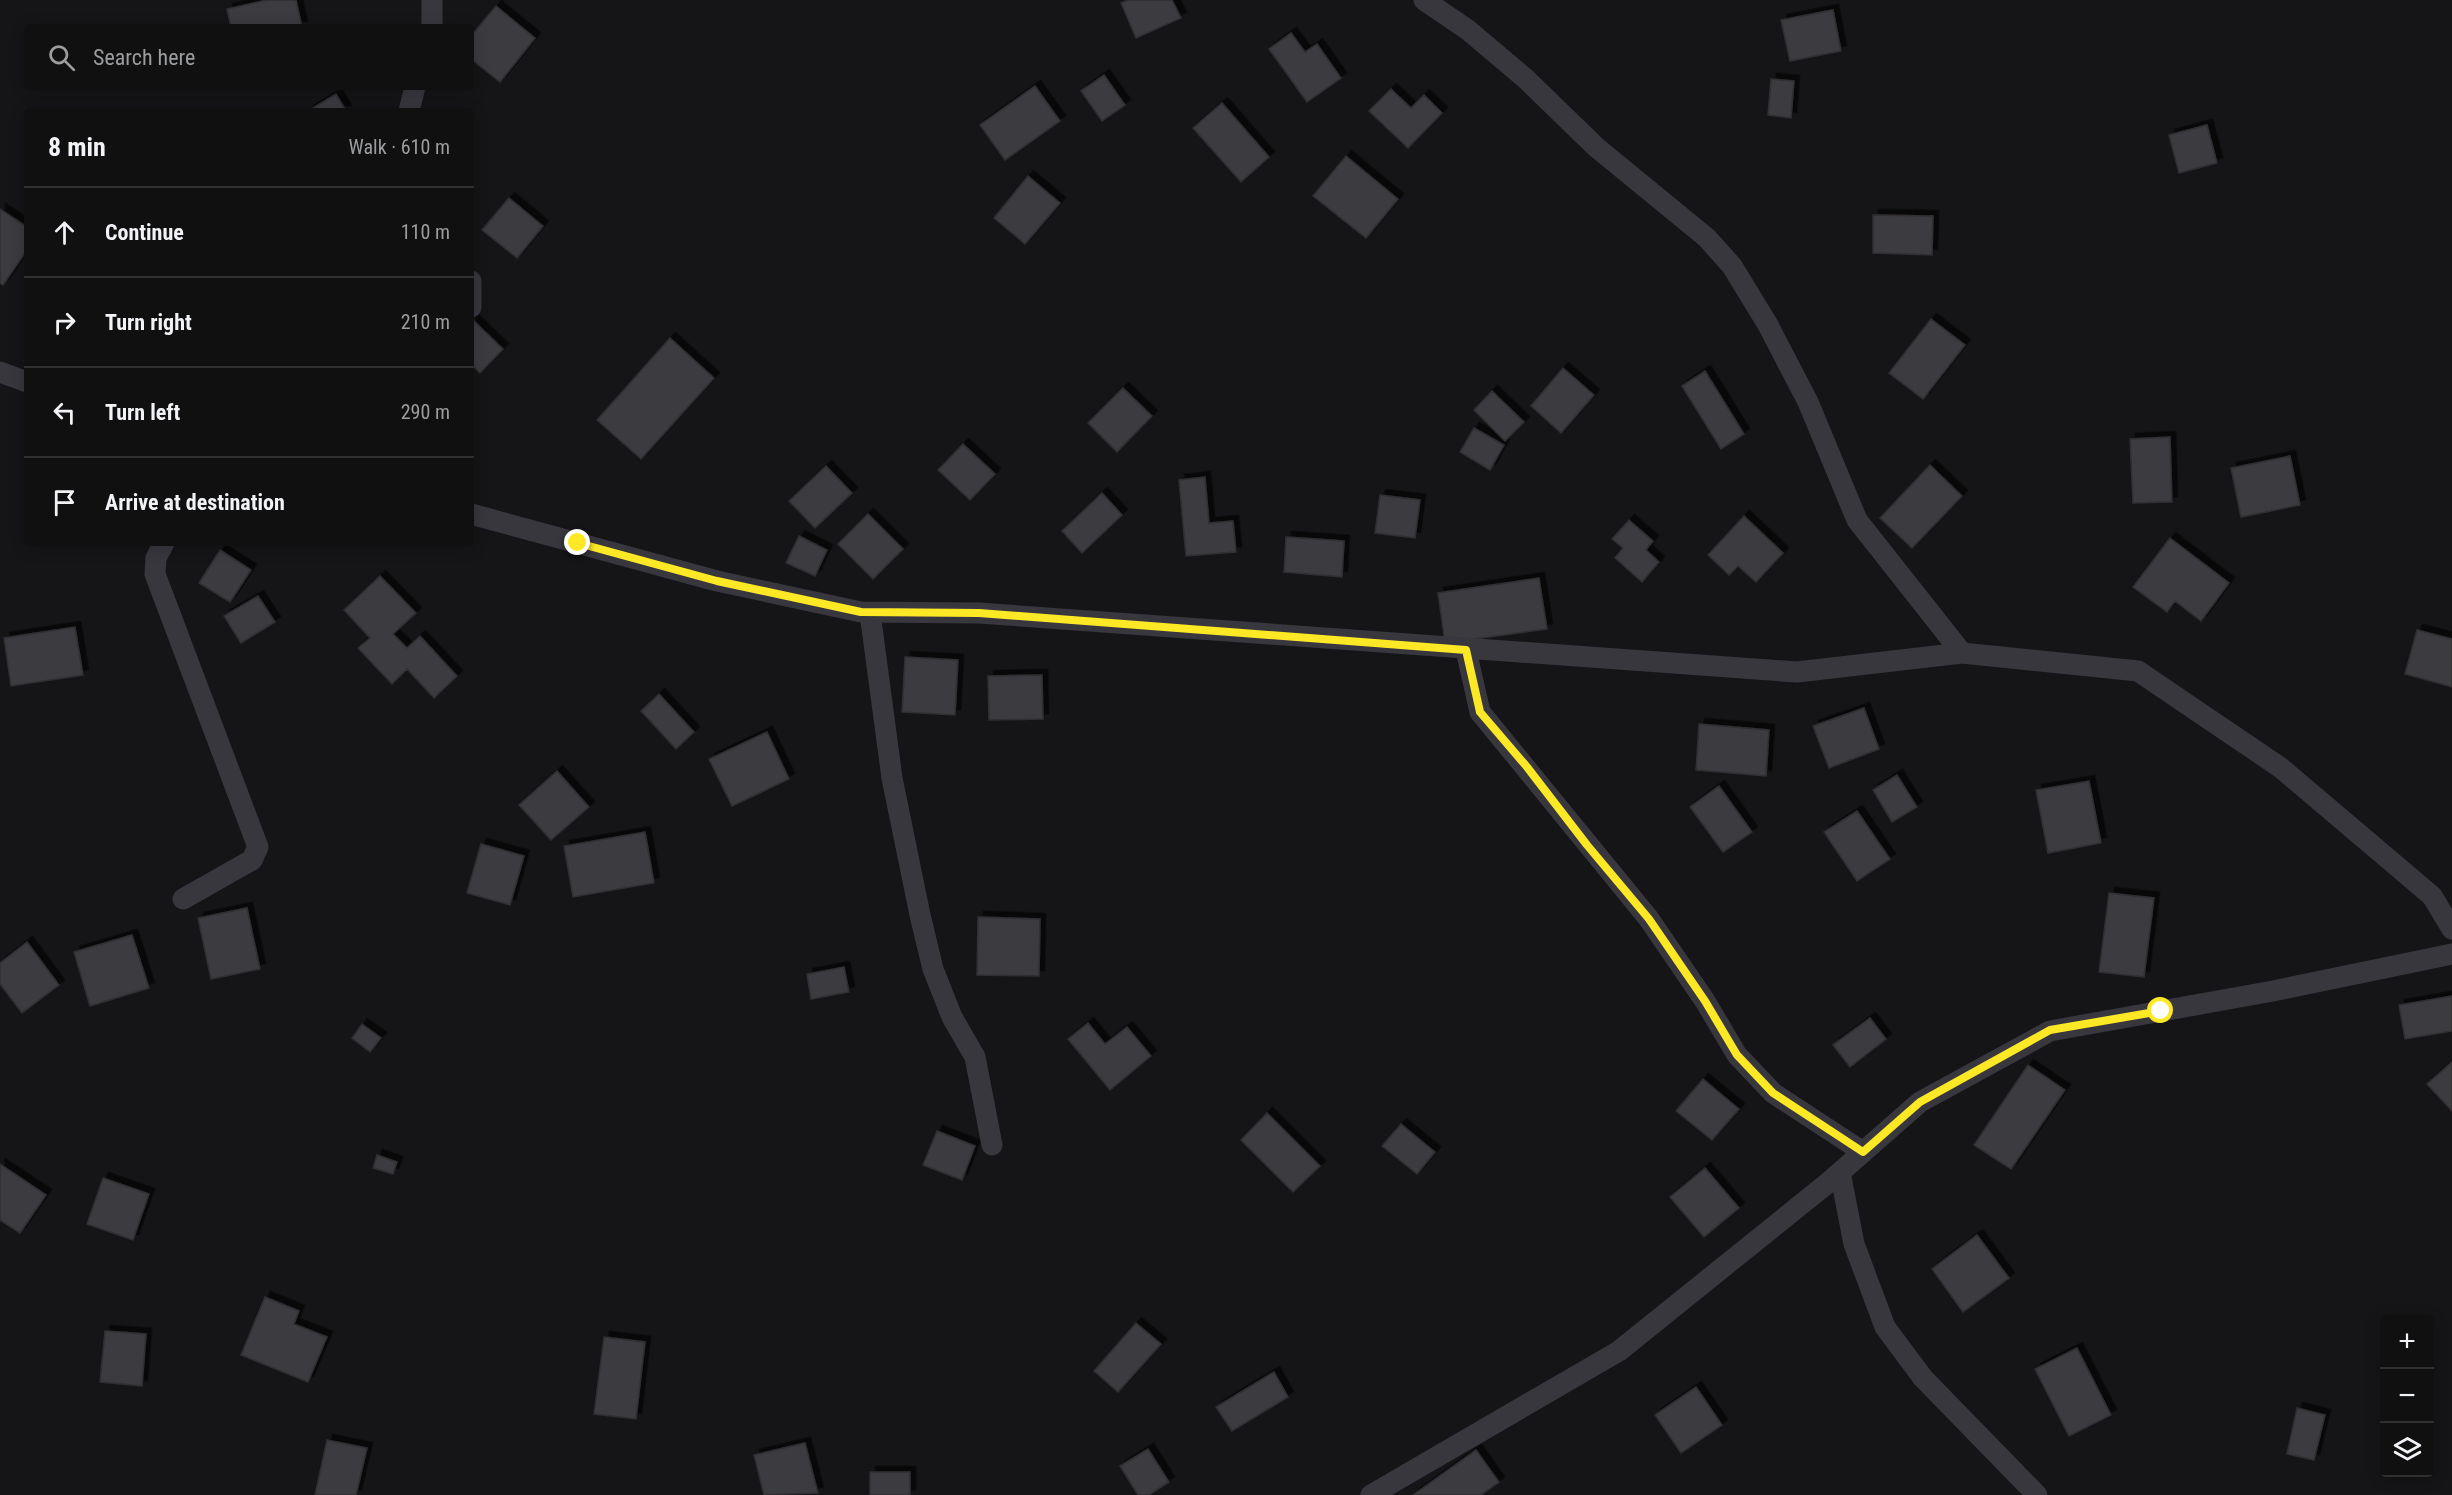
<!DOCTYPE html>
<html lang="en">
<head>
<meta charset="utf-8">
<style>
  body { margin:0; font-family:"Roboto Condensed",sans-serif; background:#19191a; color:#f1f3f6 }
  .controls { position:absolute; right:18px; bottom:18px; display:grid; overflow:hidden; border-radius:6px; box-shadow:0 3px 15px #0003 }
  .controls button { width:54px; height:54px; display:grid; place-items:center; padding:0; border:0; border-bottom:2px solid #303031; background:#101011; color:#f1f3f6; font:30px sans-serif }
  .stop { position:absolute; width:18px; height:18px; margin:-14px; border:4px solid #fde826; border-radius:50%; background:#fff }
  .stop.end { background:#fde826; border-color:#fff; box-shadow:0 2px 6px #0008 }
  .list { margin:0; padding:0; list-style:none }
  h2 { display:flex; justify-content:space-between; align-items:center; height:78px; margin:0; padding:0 24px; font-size:26px }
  h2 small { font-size:20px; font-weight:400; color:#9c9d9f }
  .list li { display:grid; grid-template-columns:39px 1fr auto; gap:18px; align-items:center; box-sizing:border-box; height:90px; padding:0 24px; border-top:2px solid #303031 }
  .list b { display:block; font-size:22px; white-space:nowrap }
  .list em { font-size:20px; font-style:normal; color:#9c9d9f }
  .icon { flex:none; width:33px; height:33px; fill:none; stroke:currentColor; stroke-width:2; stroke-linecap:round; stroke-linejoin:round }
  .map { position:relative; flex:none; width:2452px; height:1495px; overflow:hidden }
  .search { position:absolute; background:#101011; box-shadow:0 3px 15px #0003; left:24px; top:24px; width:450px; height:66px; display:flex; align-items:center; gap:15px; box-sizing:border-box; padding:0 21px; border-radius:6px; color:#9c9d9f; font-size:22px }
  .panel { position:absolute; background:#101011; box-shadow:0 3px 15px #0003; left:24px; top:108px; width:450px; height:438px; border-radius:6px }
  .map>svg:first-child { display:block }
  .building { fill:#3a3a3f; stroke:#302f33; stroke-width:1.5; filter:url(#shadow) }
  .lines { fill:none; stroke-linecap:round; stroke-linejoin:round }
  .street { stroke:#38373e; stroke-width:21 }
  .route { stroke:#fde826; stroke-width:8 }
</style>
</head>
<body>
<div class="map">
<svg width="2452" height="1495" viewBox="0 0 2452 1495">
  <defs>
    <filter id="shadow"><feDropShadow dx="5.5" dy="-5.5" stdDeviation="0" flood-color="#0009"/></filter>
  </defs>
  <rect width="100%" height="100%" fill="#151517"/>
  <path class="building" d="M 267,0 L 296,0 L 302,27 L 231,27 L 227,9 Z
    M 1128,0 L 1172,0 L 1181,18 L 1136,38 L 1121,3 Z
    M 496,6 L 535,38 L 500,82 L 471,59 L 471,36 Z
    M 1833,10 L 1841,51 L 1790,61 L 1781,20 Z
    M 1291,33 L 1305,52 L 1317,44 L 1341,78 L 1307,102 L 1269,49 Z
    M 1104,75 L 1125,105 L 1102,121 L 1081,91 Z
    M 1771,79 L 1794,81 L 1791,118 L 1768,115 Z
    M 1035,86 L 1060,121 L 1005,160 L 980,125 Z
    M 1391,89 L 1411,108 L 1424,95 L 1442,113 L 1408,148 L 1369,111 Z
    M 336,94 L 346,111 L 308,111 Z
    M 1222,103 L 1269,157 L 1241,182 L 1193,128 Z
    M 2207,125 L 2217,163 L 2179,173 L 2169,135 Z
    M 1346,156 L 1398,199 L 1366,238 L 1313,196 Z
    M 1028,176 L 1060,203 L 1025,244 L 994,218 Z
    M 509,198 L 543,226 L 517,258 L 482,230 Z
    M 0,209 L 27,227 L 27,250 L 3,285 L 0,283 Z
    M 1873,215 L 1933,216 L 1932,255 L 1873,253 Z
    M 1931,319 L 1965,345 L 1923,399 L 1889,373 Z
    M 474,321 L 503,349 L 480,373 L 471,364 L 471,323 Z
    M 670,338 L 714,378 L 641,459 L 597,420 Z
    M 1563,368 L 1594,395 L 1561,433 L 1531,406 Z
    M 1705,371 L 1744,434 L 1721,449 L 1682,386 Z
    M 1123,388 L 1152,416 L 1117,452 L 1088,423 Z
    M 1492,391 L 1524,422 L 1505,441 L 1474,410 Z
    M 1474,428 L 1504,445 L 1490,470 L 1460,452 Z
    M 2170,437 L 2172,502 L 2133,503 L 2130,439 Z
    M 963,444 L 995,474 L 970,500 L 938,470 Z
    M 2290,456 L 2300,505 L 2241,517 L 2231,468 Z
    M 1930,465 L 1962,496 L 1912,548 L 1880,518 Z
    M 826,466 L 852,493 L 815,528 L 789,501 Z
    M 1205,477 L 1209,523 L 1233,521 L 1236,552 L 1186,556 L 1179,480 Z
    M 1102,493 L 1122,515 L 1082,553 L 1062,531 Z
    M 1380,495 L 1420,500 L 1415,538 L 1375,533 Z
    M 868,514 L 903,549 L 873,579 L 838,544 Z
    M 1744,516 L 1783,553 L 1756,582 L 1738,566 L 1729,575 L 1708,555 Z
    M 1629,520 L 1653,541 L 1646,550 L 1659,562 L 1642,582 L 1615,558 L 1623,548 L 1612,539 Z
    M 799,536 L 827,550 L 815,576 L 786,563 Z
    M 1286,537 L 1344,541 L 1342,577 L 1284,572 Z
    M 2170,538 L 2229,583 L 2201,621 L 2175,601 L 2167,612 L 2133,587 Z
    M 220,550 L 251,570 L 230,602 L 199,583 Z
    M 380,576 L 416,613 L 393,634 L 407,648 L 420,636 L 457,676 L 434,698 L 407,669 L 392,684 L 358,648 L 370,638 L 344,610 Z
    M 1539,578 L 1547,629 L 1445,643 L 1438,593 Z
    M 258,596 L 275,622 L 241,643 L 224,616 Z
    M 75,627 L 83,675 L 11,686 L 4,638 Z
    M 2417,630 L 2452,639 L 2452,687 L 2405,674 Z
    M 905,657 L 958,660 L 955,715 L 902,712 Z
    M 1042,675 L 1043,719 L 989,720 L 988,676 Z
    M 659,694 L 694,732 L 676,749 L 641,711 Z
    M 1864,708 L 1879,749 L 1829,768 L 1813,726 Z
    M 1699,724 L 1769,730 L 1766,776 L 1696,770 Z
    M 767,732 L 789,779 L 732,806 L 709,759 Z
    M 557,771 L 589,807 L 551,840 L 519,805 Z
    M 1897,775 L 1917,807 L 1892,822 L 1873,790 Z
    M 2089,781 L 2101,843 L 2048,853 L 2036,790 Z
    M 1719,786 L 1752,832 L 1723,852 L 1690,807 Z
    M 1857,811 L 1890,859 L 1857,881 L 1824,832 Z
    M 645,832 L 654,883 L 573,897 L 564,846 Z
    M 481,844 L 524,856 L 510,905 L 467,893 Z
    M 2109,893 L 2154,898 L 2144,977 L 2099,972 Z
    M 247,908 L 260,969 L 211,979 L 198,918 Z
    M 978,917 L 1040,919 L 1039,976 L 977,975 Z
    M 132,935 L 149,988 L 90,1006 L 74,952 Z
    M 27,942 L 59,985 L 22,1013 L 0,984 L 0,963 Z
    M 844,967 L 849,992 L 811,999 L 807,974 Z
    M 2452,996 L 2452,1031 L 2405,1039 L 2399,1005 Z
    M 1870,1018 L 1886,1039 L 1850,1067 L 1833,1045 Z
    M 1088,1023 L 1105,1044 L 1127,1027 L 1151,1056 L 1110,1090 L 1068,1039 Z
    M 362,1024 L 381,1038 L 370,1052 L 352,1038 Z
    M 2452,1062 L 2452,1111 L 2427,1084 Z
    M 2028,1065 L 2065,1090 L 2011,1169 L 1974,1145 Z
    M 1703,1079 L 1739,1109 L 1712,1140 L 1676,1111 Z
    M 1267,1113 L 1320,1166 L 1293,1192 L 1241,1140 Z
    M 1401,1124 L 1435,1152 L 1417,1174 L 1382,1146 Z
    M 937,1131 L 975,1146 L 962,1180 L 923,1165 Z
    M 377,1155 L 397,1162 L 393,1174 L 373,1168 Z
    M 0,1164 L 46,1195 L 20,1233 L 0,1220 Z
    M 1705,1168 L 1739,1208 L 1704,1237 L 1670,1197 Z
    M 103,1178 L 149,1194 L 133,1240 L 87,1224 Z
    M 1977,1235 L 2009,1278 L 1963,1312 L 1932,1269 Z
    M 265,1297 L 299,1311 L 294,1324 L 327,1337 L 308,1382 L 241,1355 Z
    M 1136,1323 L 1161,1344 L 1118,1392 L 1094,1371 Z
    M 105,1331 L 146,1334 L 142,1386 L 100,1382 Z
    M 604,1337 L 645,1342 L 636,1419 L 594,1414 Z
    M 2077,1348 L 2111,1415 L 2069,1436 L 2035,1369 Z
    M 1274,1372 L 1288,1397 L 1232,1431 L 1216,1407 Z
    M 1696,1387 L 1722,1425 L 1681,1453 L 1655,1415 Z
    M 2297,1408 L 2325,1415 L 2314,1460 L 2287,1454 Z
    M 327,1440 L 367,1448 L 356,1495 L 315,1495 Z
    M 805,1443 L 818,1493 L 764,1495 L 754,1455 Z
    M 1148,1449 L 1169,1482 L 1149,1495 L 1138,1495 L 1120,1466 Z
    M 1476,1450 L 1499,1482 L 1481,1495 L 1413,1495 Z
    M 870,1472 L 910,1472 L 910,1495 L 870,1495 Z"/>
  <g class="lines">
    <path class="street" d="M 1424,0 L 1468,30 L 1526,79 L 1596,147 L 1707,238 L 1732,266 L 1768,325 L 1808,402 L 1857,520 L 1962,653
      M 432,27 L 432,0
      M 409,111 L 415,87
      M 471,281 L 471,307
      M 0,372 L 27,382
      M 471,514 L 717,581 L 861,612 L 979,613 L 1797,672 L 1962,653 L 2138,671 L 2281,768 L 2432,896 L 2452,929
      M 164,543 L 156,558 L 155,574 L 258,847 L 252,860 L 183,899
      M 870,613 L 892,778 L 920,915 L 933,969 L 952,1017 L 975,1057 L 992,1145
      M 1466,650 L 1480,712 L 1649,919 L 1705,1001 L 1737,1055 L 1773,1093 L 1863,1152
      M 1840,1172 L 1854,1244 L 1885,1327 L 1923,1378 L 2037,1495
      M 1371,1495 L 1619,1351 L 1829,1182 L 1920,1102 L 2050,1031 L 2273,991 L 2452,954"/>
  </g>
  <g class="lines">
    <path class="route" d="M 578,543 L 717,581 L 861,612 L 979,613 L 1466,650 L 1480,712 L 1527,767 L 1587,845 L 1649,919 L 1705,1001 L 1737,1055 L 1773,1093 L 1863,1152 L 1920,1102 L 2050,1030 L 2161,1011"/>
  </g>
</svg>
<div class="controls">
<button>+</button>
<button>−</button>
<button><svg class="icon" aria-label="layers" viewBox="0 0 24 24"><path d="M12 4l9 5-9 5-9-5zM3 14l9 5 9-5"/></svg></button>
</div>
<div class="stop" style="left:2161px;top:1011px"></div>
<div class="stop end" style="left:578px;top:543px"></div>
<div class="search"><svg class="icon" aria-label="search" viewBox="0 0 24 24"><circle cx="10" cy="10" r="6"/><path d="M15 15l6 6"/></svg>Search here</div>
<section class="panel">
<h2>8 min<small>Walk · 610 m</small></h2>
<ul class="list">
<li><svg class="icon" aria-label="ahead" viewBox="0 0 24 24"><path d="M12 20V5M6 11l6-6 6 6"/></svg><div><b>Continue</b></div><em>110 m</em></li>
<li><svg class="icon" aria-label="right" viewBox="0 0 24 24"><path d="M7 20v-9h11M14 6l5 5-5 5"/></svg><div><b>Turn right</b></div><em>210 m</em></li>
<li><svg class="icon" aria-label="left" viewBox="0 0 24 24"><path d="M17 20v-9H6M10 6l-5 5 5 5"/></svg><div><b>Turn left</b></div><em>290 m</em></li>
<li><svg class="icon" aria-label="arrive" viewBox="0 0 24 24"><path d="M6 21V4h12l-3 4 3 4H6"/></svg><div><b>Arrive at destination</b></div></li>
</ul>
</section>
</div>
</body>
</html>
